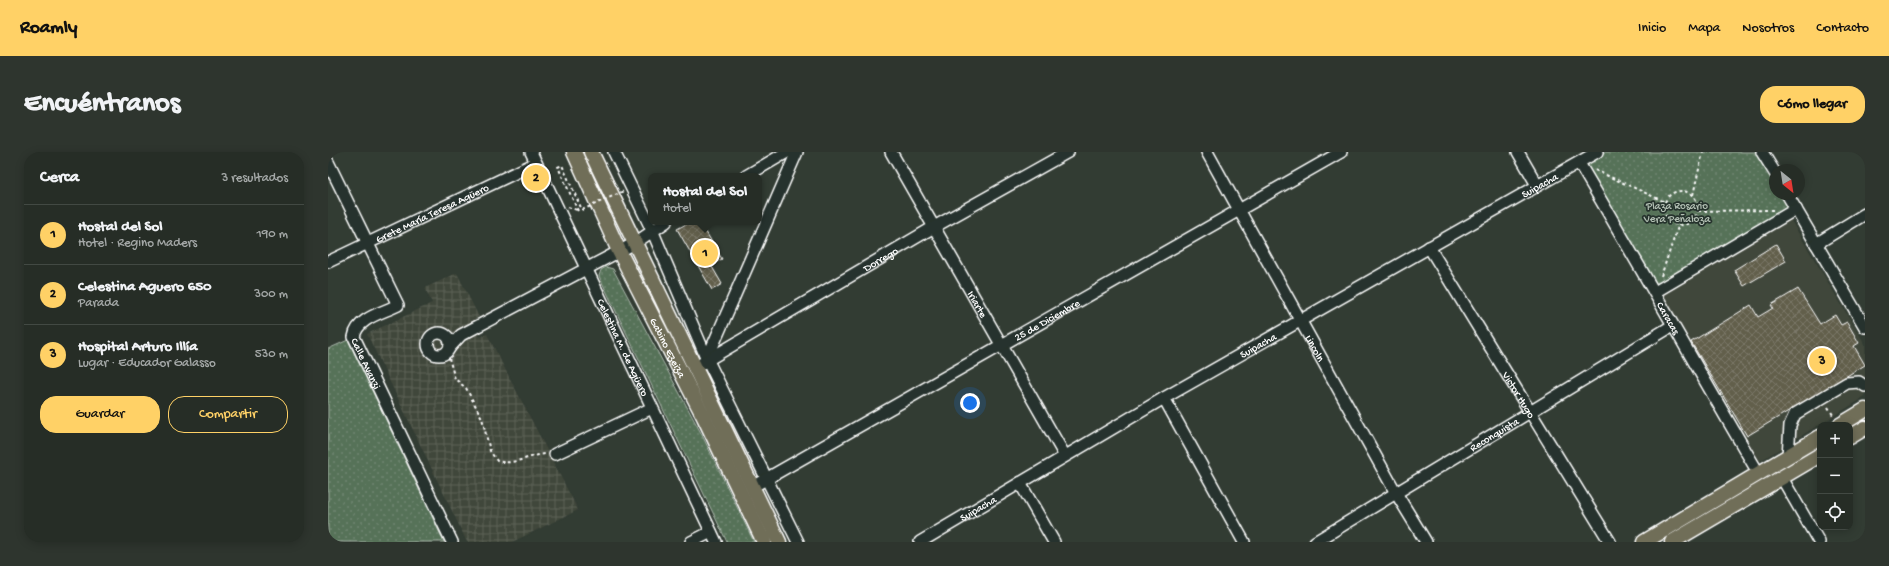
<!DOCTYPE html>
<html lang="es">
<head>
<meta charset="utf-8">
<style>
  body { margin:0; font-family:"Gochi Hand",sans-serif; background:#2e352e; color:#f1f3f6 }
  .controls { position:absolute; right:12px; bottom:12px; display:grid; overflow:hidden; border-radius:8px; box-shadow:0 2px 10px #0003 }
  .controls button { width:36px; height:36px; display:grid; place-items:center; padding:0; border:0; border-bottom:1px solid #424943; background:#262d26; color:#f1f3f6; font:20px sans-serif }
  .compass { position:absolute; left:1441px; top:12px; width:36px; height:36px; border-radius:50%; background:#262d26; box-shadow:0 2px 10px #0003; rotate:150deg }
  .you { position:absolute; left:642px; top:251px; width:14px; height:14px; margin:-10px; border:3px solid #fff; border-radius:50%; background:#1a73e8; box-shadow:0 0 0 6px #1a73e833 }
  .badge { display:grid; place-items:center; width:26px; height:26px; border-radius:50%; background:#ffd166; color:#111; font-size:13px; font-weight:700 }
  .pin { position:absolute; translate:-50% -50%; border:2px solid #fff; box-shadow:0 1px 4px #0006 }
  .popup { position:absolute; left:320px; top:21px; width:114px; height:52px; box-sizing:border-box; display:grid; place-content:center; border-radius:8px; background:#262d26; filter:drop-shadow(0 1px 3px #0005); font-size:13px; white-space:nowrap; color:#a4a8a7 }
  .popup b { font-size:15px; color:#f1f3f6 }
  .popup::after { content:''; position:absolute; left:50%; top:100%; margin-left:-8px; border:8px solid transparent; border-top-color:#262d26 }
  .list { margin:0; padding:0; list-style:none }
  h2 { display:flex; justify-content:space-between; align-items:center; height:52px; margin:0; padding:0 16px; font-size:17px }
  h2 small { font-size:13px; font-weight:400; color:#a4a8a7 }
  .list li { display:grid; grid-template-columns:26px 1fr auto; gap:12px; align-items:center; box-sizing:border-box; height:60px; padding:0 16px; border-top:1px solid #424943 }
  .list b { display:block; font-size:15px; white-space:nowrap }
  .list p { margin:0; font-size:13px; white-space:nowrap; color:#a4a8a7 }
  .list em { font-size:13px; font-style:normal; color:#a4a8a7 }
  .actions { display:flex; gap:8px; padding:12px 16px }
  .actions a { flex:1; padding:9px 0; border:1px solid #ffd166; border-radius:16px; text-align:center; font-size:14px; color:#ffd166 }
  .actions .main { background:#ffd166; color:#111 }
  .icon { flex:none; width:22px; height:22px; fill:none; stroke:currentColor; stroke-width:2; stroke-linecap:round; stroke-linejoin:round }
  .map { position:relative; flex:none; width:1537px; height:390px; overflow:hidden; border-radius:16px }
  header { display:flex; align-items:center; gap:24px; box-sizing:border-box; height:56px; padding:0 20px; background:#ffd166; color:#111 }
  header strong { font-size:19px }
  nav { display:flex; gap:22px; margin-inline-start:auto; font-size:14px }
  .intro { display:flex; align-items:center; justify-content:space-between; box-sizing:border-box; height:96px; padding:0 24px }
  h1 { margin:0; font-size:28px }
  .button { padding:10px 18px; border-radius:16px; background:#ffd166; color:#111; font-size:14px; font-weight:700 }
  main { display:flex; gap:24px; padding:0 24px }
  aside { flex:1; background:#262d26; border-radius:16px; box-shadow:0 2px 10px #0003 }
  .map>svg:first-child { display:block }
  .built { fill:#40463a }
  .industrial { fill:url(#industrial-grid) }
  .green { fill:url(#green-dots); stroke:#abb8ac }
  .building { fill:url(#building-cross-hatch); stroke:#fff }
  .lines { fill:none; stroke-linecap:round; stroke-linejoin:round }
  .minor-casing { stroke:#fff; stroke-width:14 }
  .major-casing { stroke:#fff; stroke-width:17 }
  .path { stroke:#fff; stroke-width:2; stroke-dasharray:3 3; stroke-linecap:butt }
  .minor { stroke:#26332d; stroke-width:11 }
  .major { stroke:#706e59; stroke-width:14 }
  .path-bridge { stroke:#fff; stroke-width:2; stroke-dasharray:3 3; stroke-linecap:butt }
  .labels { text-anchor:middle; stroke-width:3.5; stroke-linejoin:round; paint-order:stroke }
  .street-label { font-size:11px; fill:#fff; stroke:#26332d }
  .park-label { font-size:11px; fill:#b3c0b4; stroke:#26332d }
</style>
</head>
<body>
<header>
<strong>Roamly</strong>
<nav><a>Inicio</a><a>Mapa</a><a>Nosotros</a><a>Contacto</a></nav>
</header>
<div class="intro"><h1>Encuéntranos</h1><a class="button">Cómo llegar</a></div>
<main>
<aside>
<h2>Cerca<small>3 resultados</small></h2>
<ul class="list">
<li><span class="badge">1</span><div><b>Hostal del Sol</b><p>Hotel · Regino Maders</p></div><em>190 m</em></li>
<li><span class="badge">2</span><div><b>Celestina Aguero 650</b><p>Parada</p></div><em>300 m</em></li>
<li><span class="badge">3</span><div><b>Hospital Arturo Illía</b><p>Lugar · Educador Galasso</p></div><em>530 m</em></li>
</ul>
<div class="actions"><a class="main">Guardar</a><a>Compartir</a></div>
</aside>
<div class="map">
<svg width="1537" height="390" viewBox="0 0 1537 390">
  <defs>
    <pattern id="industrial-grid" width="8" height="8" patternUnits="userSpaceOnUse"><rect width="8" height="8" fill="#40463a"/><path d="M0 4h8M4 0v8" fill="none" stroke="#5d6258"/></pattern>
    <pattern id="green-dots" width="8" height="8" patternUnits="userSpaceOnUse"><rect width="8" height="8" fill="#577259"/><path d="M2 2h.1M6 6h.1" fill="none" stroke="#708772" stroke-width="1.8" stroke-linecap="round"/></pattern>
    <pattern id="building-cross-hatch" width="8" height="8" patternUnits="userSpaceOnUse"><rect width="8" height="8" fill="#625f4c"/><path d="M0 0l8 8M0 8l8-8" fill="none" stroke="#7a7767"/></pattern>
  </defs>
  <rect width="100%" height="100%" fill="#323c33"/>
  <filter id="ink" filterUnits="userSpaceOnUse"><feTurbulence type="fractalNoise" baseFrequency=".025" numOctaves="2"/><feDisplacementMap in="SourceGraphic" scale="8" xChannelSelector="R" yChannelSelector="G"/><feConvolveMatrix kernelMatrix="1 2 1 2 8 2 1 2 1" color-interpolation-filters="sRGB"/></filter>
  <g filter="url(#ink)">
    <path class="built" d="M 1462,67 L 1537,192 L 1537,245 L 1432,309 L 1333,144 Z"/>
    <path class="industrial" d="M 129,121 L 151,165 L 144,169 L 152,185 L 159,182 L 250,358 L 184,390 L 139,390 L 39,182 L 104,151 L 97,136 Z"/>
    <path class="green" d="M 1269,0 L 1434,0 L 1447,21 L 1447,42 L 1459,42 L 1468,57 L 1327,140 L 1251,11 Z
      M 278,115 L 285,117 L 373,281 L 426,390 L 399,390 L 271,124 L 273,118 Z
      M 20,188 L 116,390 L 0,390 L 0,197 Z"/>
    <path class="building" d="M 362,70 L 372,70 L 394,107 L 383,113 L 394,132 L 384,138 L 349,77 Z
      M 1448,92 L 1458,109 L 1416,134 L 1406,118 Z
      M 1470,137 L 1492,172 L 1507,163 L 1513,173 L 1519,170 L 1531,191 L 1526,194 L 1537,213 L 1419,284 L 1363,190 L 1423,153 L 1430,165 L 1445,156 L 1443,153 Z"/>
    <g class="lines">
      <g class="minor-casing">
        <g id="minor">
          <path id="s1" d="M 203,0 L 388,390"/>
          <path d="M 286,0 L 324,78 L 379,207 L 470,390"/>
          <path id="s2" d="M 563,0 L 737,304"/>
          <path id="s3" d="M 879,0 L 1068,341 L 1098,390"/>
          <path d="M 1190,0 L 1209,33"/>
          <path d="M 1434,0 L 1447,21"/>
          <path id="s4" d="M 0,10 L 70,153 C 54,161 29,166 26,185 L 124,390"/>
          <path id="s5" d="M 1251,11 C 1312,114 1370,218 1431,322"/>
          <path d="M 418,24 L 459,0"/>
          <path d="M 1459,42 L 1537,175"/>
          <path d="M 1488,92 L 1537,62"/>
          <path id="s6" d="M 1101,95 L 1282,390"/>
          <path id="s7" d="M 0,110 L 208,11"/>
          <path d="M 1327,140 L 1468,57"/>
          <circle cx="111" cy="192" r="11"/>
          <path d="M 122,195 L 133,183 L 307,91 L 338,70"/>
          <path d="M 379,207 L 469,0"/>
          <path id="s8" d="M 366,216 L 606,75 L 740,0"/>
          <path d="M 836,246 L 916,390"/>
          <path d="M 227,302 L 324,256"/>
          <path d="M 1460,304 L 1462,273 L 1467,262 L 1519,231 L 1531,230 L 1537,234"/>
          <path d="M 1454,326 L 1491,390"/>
          <path d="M 692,331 L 726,390"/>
          <path id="s9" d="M 424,335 L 1013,0"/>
          <path d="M 363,390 L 383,380"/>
          <path id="s10" d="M 592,390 L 836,246 L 1269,0"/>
          <path id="s11" d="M 987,390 L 1344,174"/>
        </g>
      </g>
      <g class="major-casing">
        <g id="major">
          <path id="s12" d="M 246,0 L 291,99 L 376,265 L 436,390"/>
          <path d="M 263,0 L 451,390"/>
          <path d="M 1512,273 L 1537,258"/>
          <path d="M 1522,285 L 1537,276"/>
          <path d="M 1316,390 L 1492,285"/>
          <path d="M 1344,390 L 1492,303"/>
        </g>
      </g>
      <path class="path" d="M 1267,18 L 1337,50
        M1336 56a17 17 0 1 1 34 0a17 17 0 1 1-34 0Z
        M 1365,43 L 1375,0
        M 240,55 L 249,58
        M 250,59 L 230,15 L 234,13 L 254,58
        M 1370,59 L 1445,58
        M 1333,124 L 1351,72
        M 121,206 L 127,227 L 138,236 L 154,266 L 162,299 L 169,309 C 186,314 201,303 218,302
        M 1500,255 L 1505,263"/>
      <use href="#minor" class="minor"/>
      <use href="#major" class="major"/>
      <path class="path-bridge" d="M 254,58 L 296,39"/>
    </g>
  </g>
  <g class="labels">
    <g class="street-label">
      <text dy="4" stroke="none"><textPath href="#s10" startOffset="715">Suipacha</textPath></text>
      <text dy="4" stroke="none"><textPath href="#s7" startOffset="115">Grete María Teresa Agüero</textPath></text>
      <text dy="4" stroke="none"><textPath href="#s8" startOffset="216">Dorrego</textPath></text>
      <text dy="4" stroke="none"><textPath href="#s2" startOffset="175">Iriarte</textPath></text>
      <text dy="4" stroke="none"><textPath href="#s5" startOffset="179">Caracas</textPath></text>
      <text dy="4" stroke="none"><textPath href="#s9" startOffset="339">25 de Diciembre</textPath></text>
      <text dy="4" stroke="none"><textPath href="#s10" startOffset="391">Suipacha</textPath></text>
      <text dy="4" stroke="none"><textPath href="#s1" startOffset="216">Celestina M. de Agüero</textPath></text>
      <text dy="4" stroke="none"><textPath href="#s12" startOffset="217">Gabino Ezeiza</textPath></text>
      <text dy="4" stroke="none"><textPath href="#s3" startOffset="224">Lincoln</textPath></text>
      <text dy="4" stroke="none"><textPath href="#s4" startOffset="245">Calle Avanzi</textPath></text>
      <text dy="4" stroke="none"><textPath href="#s6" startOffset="173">Victor Hugo</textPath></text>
      <text dy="4" stroke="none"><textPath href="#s11" startOffset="209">Reconquista</textPath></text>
      <text dy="4" stroke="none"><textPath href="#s10" startOffset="67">Suipacha</textPath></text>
    </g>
    <g class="park-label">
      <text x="1349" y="57">Plaza Rosario<tspan x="1349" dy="13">Vera Peñaloza</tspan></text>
    </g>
  </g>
</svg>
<div class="controls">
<button>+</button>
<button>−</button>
<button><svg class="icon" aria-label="locate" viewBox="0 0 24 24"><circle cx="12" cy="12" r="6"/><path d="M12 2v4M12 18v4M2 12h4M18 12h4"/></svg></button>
</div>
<svg class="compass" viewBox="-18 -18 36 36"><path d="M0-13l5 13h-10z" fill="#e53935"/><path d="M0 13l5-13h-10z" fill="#a4a8a7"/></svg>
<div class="you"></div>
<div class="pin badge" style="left:377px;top:101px">1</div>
<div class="popup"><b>Hostal del Sol</b>Hotel</div>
<div class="pin badge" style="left:208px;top:26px">2</div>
<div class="pin badge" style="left:1494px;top:209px">3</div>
</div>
</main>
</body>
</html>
